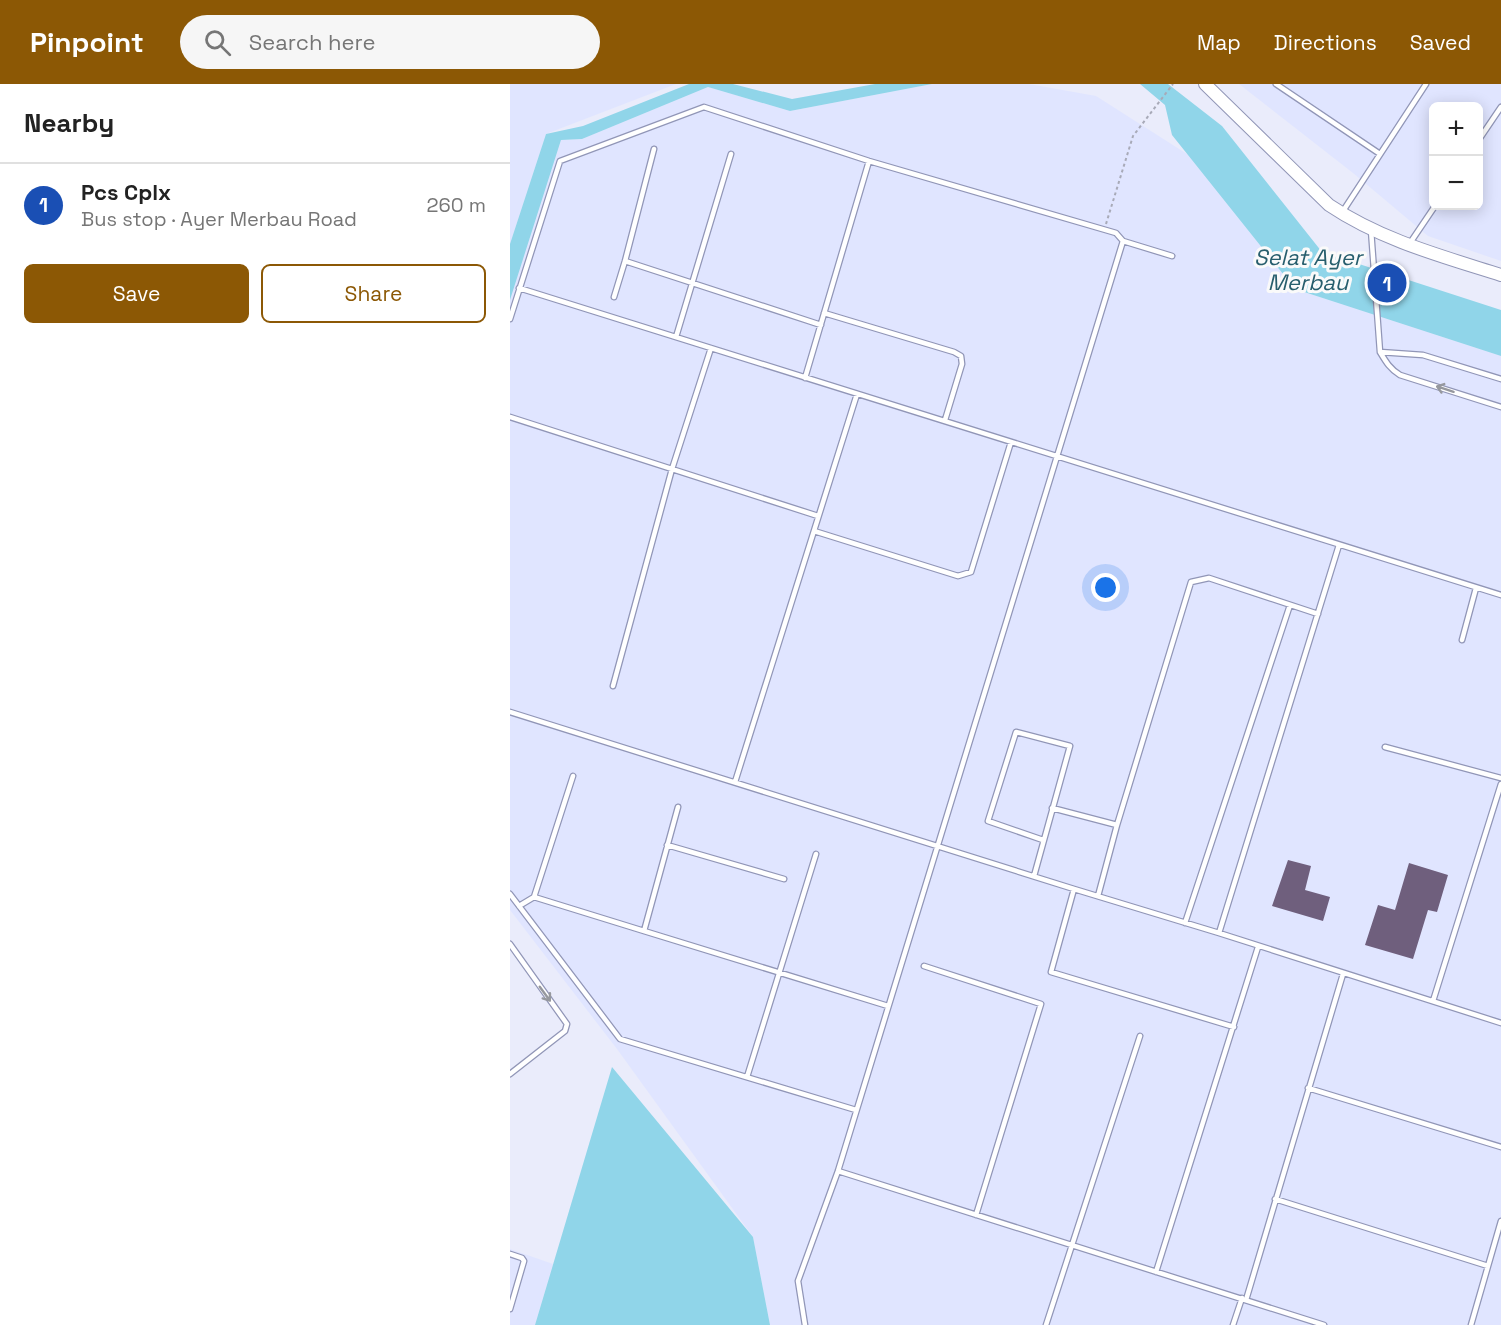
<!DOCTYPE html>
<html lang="en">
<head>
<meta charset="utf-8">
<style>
  body { margin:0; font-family:"Space Grotesk",sans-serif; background:#f6f6f6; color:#222 }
  .controls { position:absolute; right:18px; top:18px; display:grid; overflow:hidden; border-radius:9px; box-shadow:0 3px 15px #0003 }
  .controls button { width:54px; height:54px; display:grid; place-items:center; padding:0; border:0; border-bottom:2px solid #e0e0e0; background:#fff; color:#222; font:30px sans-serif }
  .you { position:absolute; left:596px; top:504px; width:21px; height:21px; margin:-15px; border:4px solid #fff; border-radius:50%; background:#1a73e8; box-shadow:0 0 0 9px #1a73e833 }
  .badge { display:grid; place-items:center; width:39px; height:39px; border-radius:50%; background:#8c5805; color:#fff; font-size:20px; font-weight:700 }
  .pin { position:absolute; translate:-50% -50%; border:3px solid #fff; box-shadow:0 2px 6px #0006 }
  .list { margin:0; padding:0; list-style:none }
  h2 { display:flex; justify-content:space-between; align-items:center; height:78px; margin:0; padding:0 24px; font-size:26px }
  h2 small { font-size:20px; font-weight:400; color:#767676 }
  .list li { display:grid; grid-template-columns:39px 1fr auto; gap:18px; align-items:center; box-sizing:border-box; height:84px; padding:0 24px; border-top:2px solid #e0e0e0 }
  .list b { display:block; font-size:22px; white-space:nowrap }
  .list p { margin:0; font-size:20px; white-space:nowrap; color:#767676 }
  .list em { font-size:20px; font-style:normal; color:#767676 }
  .actions { display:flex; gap:12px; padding:18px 24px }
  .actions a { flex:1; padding:14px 0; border:2px solid #8c5805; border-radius:9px; text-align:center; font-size:21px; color:#8c5805 }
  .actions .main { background:#8c5805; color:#fff }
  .icon { flex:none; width:33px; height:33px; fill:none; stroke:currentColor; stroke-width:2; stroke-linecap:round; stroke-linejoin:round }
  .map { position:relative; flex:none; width:991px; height:1241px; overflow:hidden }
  header { display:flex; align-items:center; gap:36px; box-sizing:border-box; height:84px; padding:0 30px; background:#8c5805; color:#fff }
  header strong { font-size:28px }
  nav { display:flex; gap:33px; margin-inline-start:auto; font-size:21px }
  .search { width:420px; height:54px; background:#f6f6f6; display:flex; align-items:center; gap:15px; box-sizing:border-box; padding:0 21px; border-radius:33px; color:#767676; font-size:22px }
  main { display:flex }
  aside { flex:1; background:#fff }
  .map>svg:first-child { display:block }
  .built { fill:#e0e5ff; fill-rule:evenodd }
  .water { fill:#90d5e9 }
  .building { fill:#6f5f7d }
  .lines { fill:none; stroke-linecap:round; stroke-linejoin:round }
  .lane-casing { stroke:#9196b7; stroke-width:7 }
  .secondary-casing { stroke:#9196b7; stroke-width:14 }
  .path { stroke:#a8aab8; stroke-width:2; stroke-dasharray:3 3; stroke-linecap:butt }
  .lane { stroke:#fff; stroke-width:4.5 }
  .secondary { stroke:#fff; stroke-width:12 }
  .oneway { stroke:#96989e }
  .labels { text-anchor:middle; stroke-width:6; stroke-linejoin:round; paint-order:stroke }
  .water-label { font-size:22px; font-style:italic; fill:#275e6d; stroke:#fafafa }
</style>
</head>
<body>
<header>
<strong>Pinpoint</strong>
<div class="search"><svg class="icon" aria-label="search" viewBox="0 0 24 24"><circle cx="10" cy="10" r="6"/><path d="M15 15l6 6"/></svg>Search here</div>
<nav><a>Map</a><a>Directions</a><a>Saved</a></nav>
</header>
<main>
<aside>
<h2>Nearby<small></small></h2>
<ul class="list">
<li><span class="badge" style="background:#1a4fb4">1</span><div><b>Pcs Cplx</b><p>Bus stop · Ayer Merbau Road</p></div><em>260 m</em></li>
</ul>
<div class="actions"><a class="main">Save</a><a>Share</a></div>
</aside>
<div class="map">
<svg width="991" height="1241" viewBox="0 0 991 1241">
  <rect width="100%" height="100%" fill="#eaecfb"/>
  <path class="built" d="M 0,0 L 166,0 L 36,50 L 0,160 Z
    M 422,0 L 519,0 L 586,12 L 677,70 L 785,205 L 991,272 L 991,1241 L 260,1241 L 243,1153 L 107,965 L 0,826 L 0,216 L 51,56 L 72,55 L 198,3 L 280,27 Z
    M 729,0 L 991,0 L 991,177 L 918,152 L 843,89 ZM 924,22 L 968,22 L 968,122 L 924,122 Z
    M 0,1165 L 43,1180 L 25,1241 L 0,1241 Z"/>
  <path class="water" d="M 179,0 L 223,0 L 282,15 L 365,0 L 422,0 L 280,27 L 198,3 L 72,55 L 51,56 L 0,216 L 0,160 L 36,50 L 73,42 Z
    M 630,0 L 658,0 L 712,42 L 812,168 L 991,226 L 991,272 L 785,205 L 662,51 L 655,21 Z
    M 102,983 L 243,1153 L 260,1241 L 25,1241 Z"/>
  <path class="building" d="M 778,776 L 801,782 L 795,806 L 820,813 L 813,837 L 762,822 Z
    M 899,779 L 938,791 L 927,828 L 918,826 L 903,875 L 855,861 L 868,821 L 885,826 Z"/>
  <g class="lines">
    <g class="lane-casing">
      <path id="lane" d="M 766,0 L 870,70
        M 968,57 L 991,23
        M 833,127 L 916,0
        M 861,146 L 870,268 C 876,278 880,285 890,291 L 991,323
        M 900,159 L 925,122
        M 115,177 L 311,241
        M 9,204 L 991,511
        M 104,213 L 115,177 L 144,65
        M 314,229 L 444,268 L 451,272 L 452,280 L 435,336
        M 0,235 L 50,77 L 194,23 L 359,77 L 606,149 L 613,157 L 662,172
        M 166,253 L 221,70
        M 870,268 L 913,271 L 991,295
        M 295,294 L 359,77
        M 0,333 L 308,432
        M 304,447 L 448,492 L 461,488 L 501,358
        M 952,556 L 966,504
        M 103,602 L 162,385 L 201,264
        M 0,628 L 564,805 L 709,849 L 991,939
        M 875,663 L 991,694
        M 225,698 L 347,310
        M 542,724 L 607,741
        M 157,761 L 274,795
        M 524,792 L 560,662 L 506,648 L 478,737 L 533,756
        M 564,805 L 541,888 L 724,943
        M 0,810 L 110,955 L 346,1026
        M 588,812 L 607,741 L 681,498 L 699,494 L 808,530
        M 24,813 L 134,847 L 168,723
        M 9,822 L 24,813 L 63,692
        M 675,839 L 780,521
        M 134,847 L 378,922
        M 709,849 L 829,461
        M 0,860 L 57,940 L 55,947 L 0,990
        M 414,882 L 531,920 L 466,1131
        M 923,917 L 991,700
        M 237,993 L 306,770
        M 798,1004 L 991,1063
        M 328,1087 L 814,1241
        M 765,1115 L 978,1182
        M 0,1170 L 12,1174 L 14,1177 L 0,1225
        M 646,1188 L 748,863
        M 736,1216 L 833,890
        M 295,1241 L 288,1197 L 328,1087 L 613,157
        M 536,1241 L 630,952
        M 723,1241 L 732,1214
        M 961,1241 L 991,1137"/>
    </g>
    <g class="secondary-casing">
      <path id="secondary" d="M 695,0 L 819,121 C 871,156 931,172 991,191"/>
    </g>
    <path class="path" d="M 596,140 L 623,52 L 663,0"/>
    <use href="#lane" class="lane"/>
    <use href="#secondary" class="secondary"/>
  </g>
  <defs><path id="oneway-shaft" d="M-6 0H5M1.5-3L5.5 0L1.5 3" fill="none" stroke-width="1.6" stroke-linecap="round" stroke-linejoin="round" transform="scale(1.5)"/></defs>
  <g class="oneway">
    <use href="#oneway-shaft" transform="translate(935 305) rotate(-162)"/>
    <use href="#oneway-shaft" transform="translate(35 910) rotate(54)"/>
  </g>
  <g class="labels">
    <g class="water-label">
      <text x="798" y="181">Selat Ayer<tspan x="798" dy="25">Merbau</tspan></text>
    </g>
  </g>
</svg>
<div class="controls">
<button>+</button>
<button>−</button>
</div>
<div class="you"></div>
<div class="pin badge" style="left:877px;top:199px;background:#1a4fb4">1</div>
</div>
</main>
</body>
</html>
